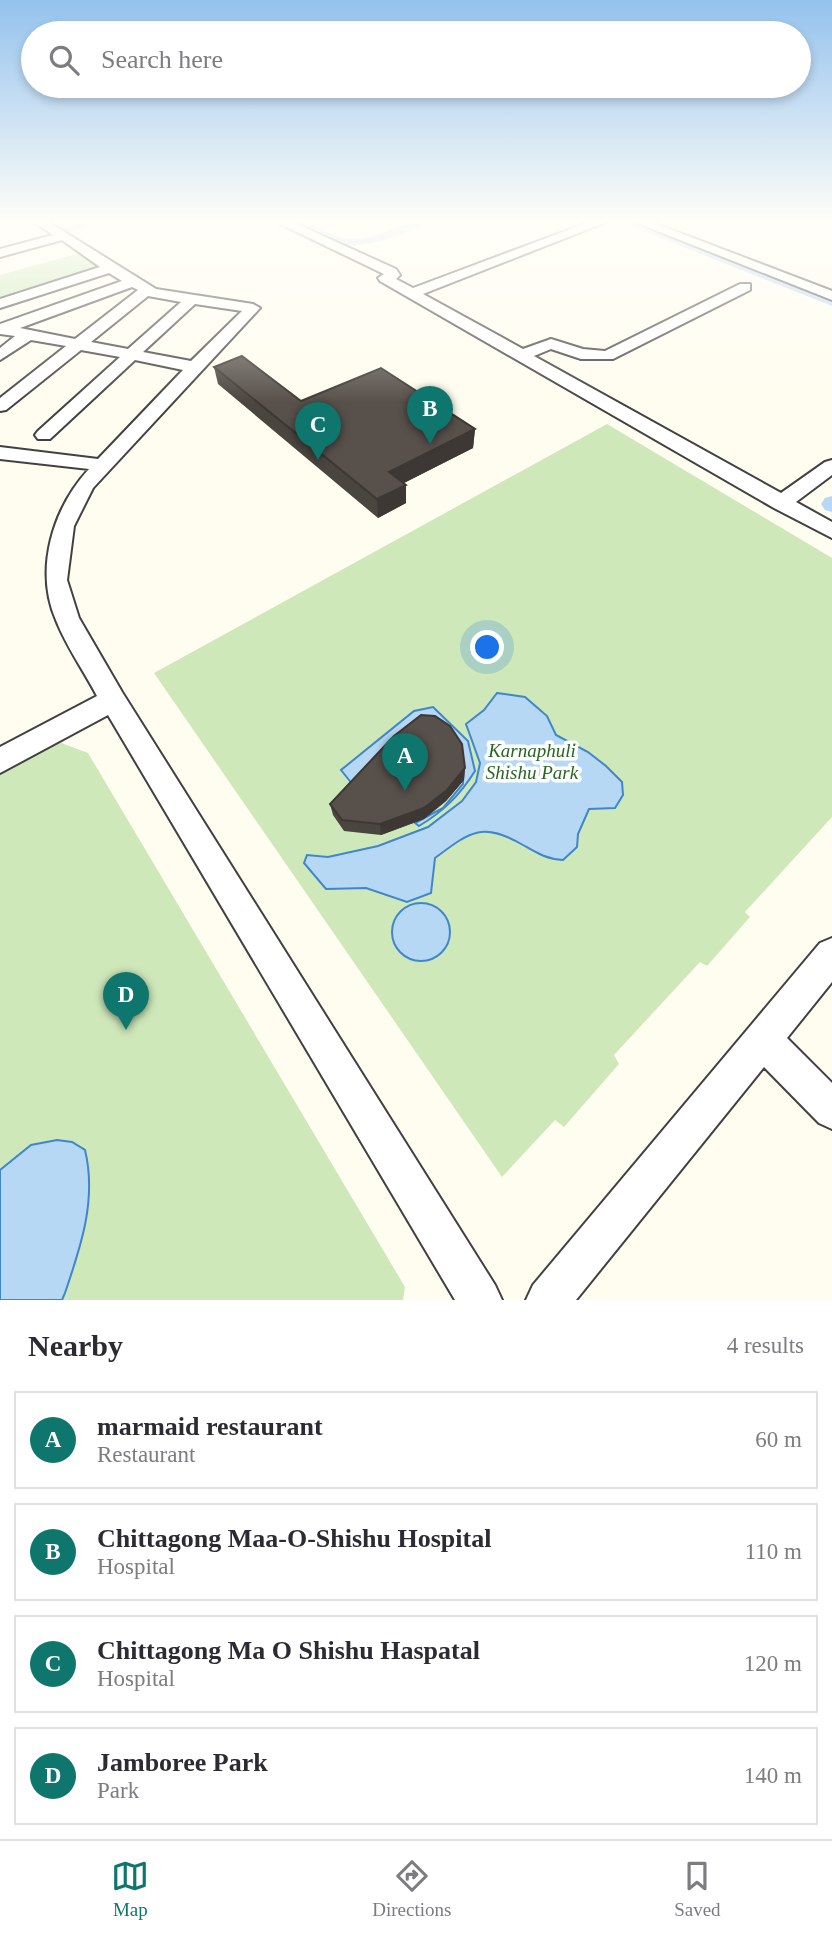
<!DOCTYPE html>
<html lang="en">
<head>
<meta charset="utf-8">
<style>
  body { margin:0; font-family:Georgia,serif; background:#f2f2f3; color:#2b2b33 }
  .you { position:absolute; left:488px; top:648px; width:24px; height:24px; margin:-18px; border:5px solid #fff; border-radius:50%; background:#1a73e8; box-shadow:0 0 0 10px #1a73e833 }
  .badge { display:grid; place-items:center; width:46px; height:46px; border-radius:50%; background:#0f766e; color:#fff; font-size:23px; font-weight:700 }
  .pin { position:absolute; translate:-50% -58px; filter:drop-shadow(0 2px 4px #0008) }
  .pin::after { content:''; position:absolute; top:37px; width:24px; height:21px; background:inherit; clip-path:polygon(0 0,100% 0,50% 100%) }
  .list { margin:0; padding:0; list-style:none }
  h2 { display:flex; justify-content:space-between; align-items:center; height:91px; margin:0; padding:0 28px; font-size:30px }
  h2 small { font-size:23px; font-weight:400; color:#7c7c81 }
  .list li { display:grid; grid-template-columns:46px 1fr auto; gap:21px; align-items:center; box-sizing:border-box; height:98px; margin:0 14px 14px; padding:0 14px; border:2px solid #e1e1e2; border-radius:0px }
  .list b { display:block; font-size:26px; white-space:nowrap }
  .list p { margin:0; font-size:23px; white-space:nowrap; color:#7c7c81 }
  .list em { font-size:23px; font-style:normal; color:#7c7c81 }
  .icon { flex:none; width:38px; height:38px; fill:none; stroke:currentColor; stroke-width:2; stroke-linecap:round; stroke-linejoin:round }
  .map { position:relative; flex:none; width:832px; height:1300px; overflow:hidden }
  .search { position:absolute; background:#fff; box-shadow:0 4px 10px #0003; left:21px; right:21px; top:21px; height:77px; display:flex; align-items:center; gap:18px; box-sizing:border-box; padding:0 24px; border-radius:38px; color:#7c7c81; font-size:26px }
  .sheet { height:539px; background:#fff }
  nav { display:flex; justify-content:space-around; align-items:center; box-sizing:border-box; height:98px; border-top:2px solid #e1e1e2; background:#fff; font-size:19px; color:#7c7c81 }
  nav a { display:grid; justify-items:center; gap:4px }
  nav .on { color:#0f766e }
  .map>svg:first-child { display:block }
  .green { fill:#cee8ba }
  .water { fill:#b6d8f4; stroke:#3f87ca; stroke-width:2 }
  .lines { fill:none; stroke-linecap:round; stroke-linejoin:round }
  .canal { fill:#b6d8f4; fill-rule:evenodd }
  .minor-casing { stroke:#414141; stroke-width:4 }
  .minor { fill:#fff; fill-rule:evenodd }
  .wall { fill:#4b4540 }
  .shaded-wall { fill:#3d3834 }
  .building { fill:#57504b; stroke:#3d3834; stroke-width:2 }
  .labels { text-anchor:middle; stroke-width:7; stroke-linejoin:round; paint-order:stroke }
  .park-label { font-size:19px; font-style:italic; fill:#296520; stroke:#fff }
</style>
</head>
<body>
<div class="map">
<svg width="832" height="1300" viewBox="0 0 832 1300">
  <rect width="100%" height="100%" fill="#fffdf0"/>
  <path class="green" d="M 83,252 L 103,268 L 0,301 L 0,275 Z
    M 607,424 L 832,558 L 832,817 L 745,912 L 750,917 L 707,966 L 700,962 L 614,1055 L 619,1064 L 564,1127 L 555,1120 L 502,1177 L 154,673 Z
    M 56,741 L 88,753 L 405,1287 L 403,1300 L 0,1300 L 0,772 Z"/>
  <path class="water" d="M 497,693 L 525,697 L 547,716 L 556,735 L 588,752 L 606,766 L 622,782 L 623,795 L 615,808 L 589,809 L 578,834 L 577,847 L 563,860 C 546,859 537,853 523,845 C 482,821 470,832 435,858 L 431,893 L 407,902 L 366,888 L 326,889 L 304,863 L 307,855 L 328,857 L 378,846 L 428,827 L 462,801 L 476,782 L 480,763 L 466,724 L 484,710 Z
    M 433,707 L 468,741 L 475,771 C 460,795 444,811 419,826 L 415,823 L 443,808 L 463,784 L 463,758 L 353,785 L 341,770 L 414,711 Z
    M392 932a29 29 0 1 1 58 0a29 29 0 1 1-58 0Z
    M 57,1140 L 72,1142 L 85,1150 C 97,1199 81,1246 65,1293 L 62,1300 L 0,1300 L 0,1170 L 31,1145 Z"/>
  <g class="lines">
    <path class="canal" d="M 86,221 L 105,221 L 61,234 L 55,231 Z
      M 296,221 C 317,221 330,240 352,239 C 380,239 403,221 431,221 C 422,227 410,230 400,234 C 363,249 326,252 296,221 Z
      M 618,221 L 634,221 L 832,297 L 832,306 Z
      M 832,496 L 832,512 L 825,510 L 821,504 L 825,498 Z"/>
    <g class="minor-casing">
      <path id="minor" d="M 33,221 L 47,221 L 156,289 L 253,304 L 260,308 L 93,488 L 74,526 L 67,580 L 79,618 L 122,692 L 495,1285 L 502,1300 L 455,1300 L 108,715 L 0,773 L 0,747 L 97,696 C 84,671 66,646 56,620 C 34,569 53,508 89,469 L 0,459 L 0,447 L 98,459 L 183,370 L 135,360 L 50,439 L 38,439 L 35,435 L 38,431 L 120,357 L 81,350 L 6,410 L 0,411 L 0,398 L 66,346 L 31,340 L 0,360 L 0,348 L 15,336 L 0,334 L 0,324 L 122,281 L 109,273 L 0,308 L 0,299 L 100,267 L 62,240 L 0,257 L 0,249 L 53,235 ZM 132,287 L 138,290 L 75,339 L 20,328 ZM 148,296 L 181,302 L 128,349 L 91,342 ZM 195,304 L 242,311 L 191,361 L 143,352 Z
        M 274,221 L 290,221 L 396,269 L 400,275 L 396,279 L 413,288 L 592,221 L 609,221 L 423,294 L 523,349 L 551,339 L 583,349 L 605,351 L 740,284 L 750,284 L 750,290 L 613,359 L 581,359 L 551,349 L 534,356 L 781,493 L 825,462 L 832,460 L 832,475 L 796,502 L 832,522 L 832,538 L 774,508 L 380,281 L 378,278 L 384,274 Z
        M 632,221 L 649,221 L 832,291 L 832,300 Z
        M 832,938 L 832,982 L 787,1038 L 832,1083 L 832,1129 L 819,1123 L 764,1067 L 576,1300 L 526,1300 L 533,1285 L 820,943 Z"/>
    </g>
    <use href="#minor" class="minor"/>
  </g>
  <path class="wall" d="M 214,367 L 301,401 L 475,429 L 473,448 L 404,483 L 406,485 L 406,503 L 378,518 L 218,384 Z
    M 465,768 L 464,780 L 446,801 L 424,819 L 381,835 L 344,831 L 333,815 L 330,804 Z"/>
  <path class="shaded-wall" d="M 475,429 L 473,448 L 390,490 L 389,472 Z
    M 406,485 L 406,503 L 378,518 L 377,499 Z
    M 465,768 L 464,780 L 446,801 L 424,819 L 381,835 L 380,824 Z"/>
  <path class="building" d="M 242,356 L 301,401 L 381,368 L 475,429 L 389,472 L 406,485 L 377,499 L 214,367 Z
    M 421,715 L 435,716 L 450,726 L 462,744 L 465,768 L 447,790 L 424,808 L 380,824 L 342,820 L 330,804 L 394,736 Z"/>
  <linearGradient id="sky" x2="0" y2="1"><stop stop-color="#94c2ed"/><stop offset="0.55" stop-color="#fffef8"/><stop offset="1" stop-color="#fffef8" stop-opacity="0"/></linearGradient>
  <rect width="832" height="403" fill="url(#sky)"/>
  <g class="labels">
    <g class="park-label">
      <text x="532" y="757">Karnaphuli<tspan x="532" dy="22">Shishu Park</tspan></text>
    </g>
  </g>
</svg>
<div class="you"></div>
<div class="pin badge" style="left:405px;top:791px">A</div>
<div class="pin badge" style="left:430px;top:444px">B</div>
<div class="pin badge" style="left:318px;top:460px">C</div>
<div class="pin badge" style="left:126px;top:1030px">D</div>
<div class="search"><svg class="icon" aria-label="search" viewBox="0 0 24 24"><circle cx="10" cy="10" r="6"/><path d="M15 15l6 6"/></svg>Search here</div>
</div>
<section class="sheet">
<h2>Nearby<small>4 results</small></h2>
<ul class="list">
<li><span class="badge">A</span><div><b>marmaid restaurant</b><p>Restaurant</p></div><em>60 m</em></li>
<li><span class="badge">B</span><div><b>Chittagong Maa-O-Shishu Hospital</b><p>Hospital</p></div><em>110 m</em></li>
<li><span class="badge">C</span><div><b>Chittagong Ma O Shishu Haspatal</b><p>Hospital</p></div><em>120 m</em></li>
<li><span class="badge">D</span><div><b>Jamboree Park</b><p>Park</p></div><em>140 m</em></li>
</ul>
</section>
<nav>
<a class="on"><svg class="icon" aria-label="map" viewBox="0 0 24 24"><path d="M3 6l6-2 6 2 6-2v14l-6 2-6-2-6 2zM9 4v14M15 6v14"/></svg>Map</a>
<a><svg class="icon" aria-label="directions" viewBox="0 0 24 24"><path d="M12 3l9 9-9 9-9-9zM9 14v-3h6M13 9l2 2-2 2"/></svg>Directions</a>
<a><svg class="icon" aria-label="saved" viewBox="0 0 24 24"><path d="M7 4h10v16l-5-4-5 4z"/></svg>Saved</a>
</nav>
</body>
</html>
